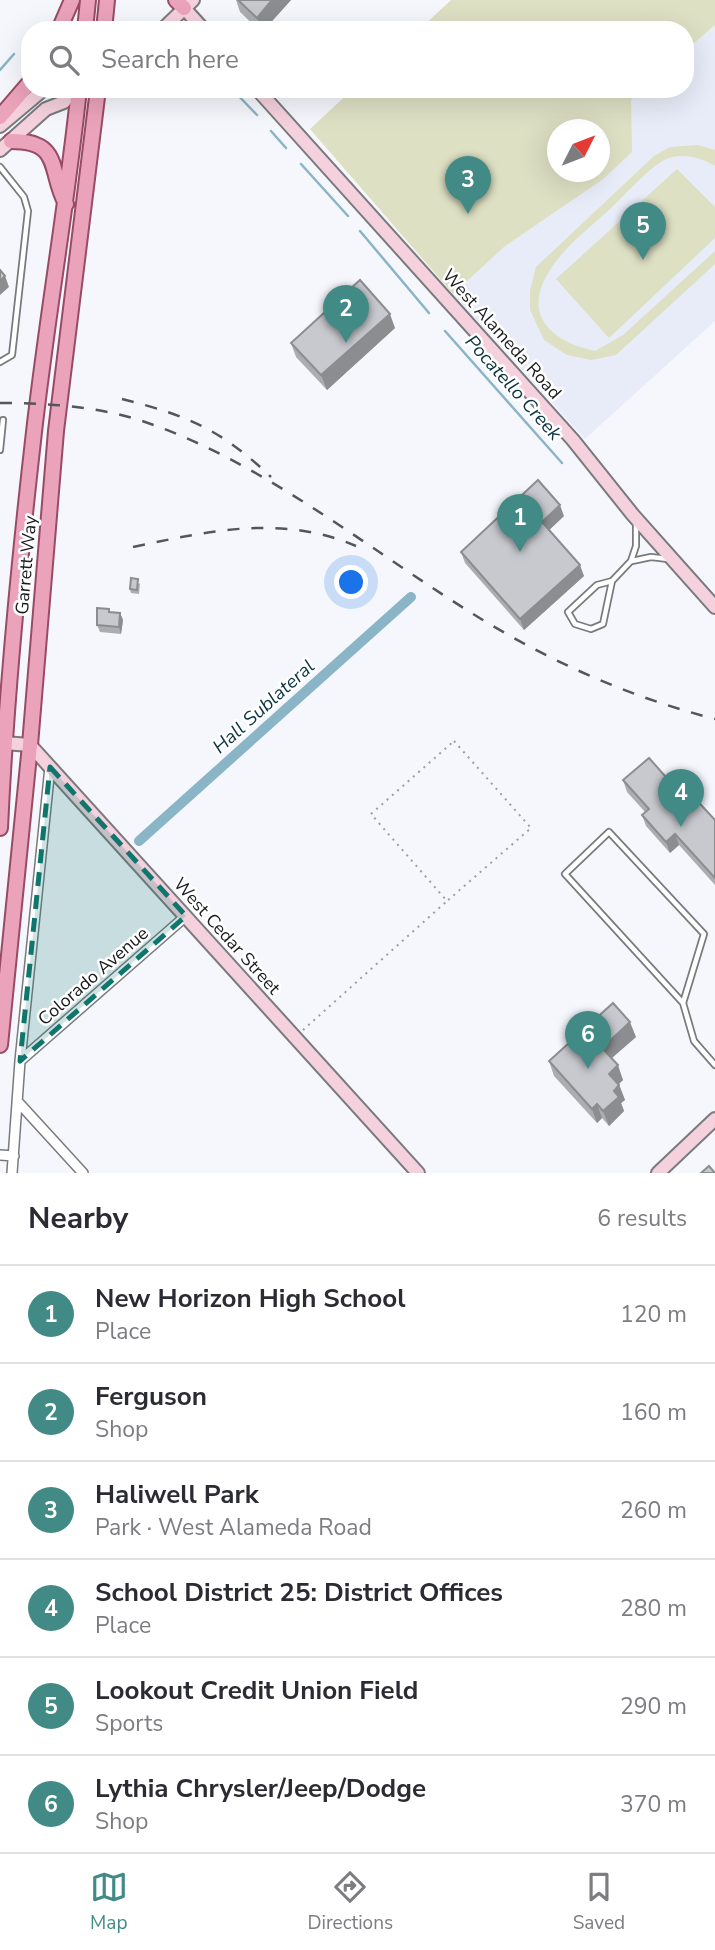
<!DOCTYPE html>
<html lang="en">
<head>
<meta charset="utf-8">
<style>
  body { margin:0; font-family:"Nunito Sans",sans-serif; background:#f2f2f3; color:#2b2b33 }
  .compass { position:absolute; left:547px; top:119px; width:63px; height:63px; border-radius:50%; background:#fff; box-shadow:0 7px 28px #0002; rotate:48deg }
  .you { position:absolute; left:352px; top:583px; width:24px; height:24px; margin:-18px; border:5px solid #fff; border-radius:50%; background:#1a73e8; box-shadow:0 0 0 10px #1a73e833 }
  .badge { display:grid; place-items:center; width:46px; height:46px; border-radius:50%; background:#428a85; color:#fff; font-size:23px; font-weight:700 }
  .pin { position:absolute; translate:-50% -58px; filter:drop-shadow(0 2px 4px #0008) }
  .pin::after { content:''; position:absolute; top:37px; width:24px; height:21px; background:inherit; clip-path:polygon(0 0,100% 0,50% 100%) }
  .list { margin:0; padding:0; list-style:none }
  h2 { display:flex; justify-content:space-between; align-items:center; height:91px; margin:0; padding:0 28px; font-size:30px }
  h2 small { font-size:23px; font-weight:400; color:#7c7c81 }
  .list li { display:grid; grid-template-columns:46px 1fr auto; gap:21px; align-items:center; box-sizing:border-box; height:98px; padding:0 28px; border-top:2px solid #e1e1e2 }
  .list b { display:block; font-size:26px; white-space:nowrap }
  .list p { margin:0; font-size:23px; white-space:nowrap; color:#7c7c81 }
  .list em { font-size:23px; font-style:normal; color:#7c7c81 }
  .icon { flex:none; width:38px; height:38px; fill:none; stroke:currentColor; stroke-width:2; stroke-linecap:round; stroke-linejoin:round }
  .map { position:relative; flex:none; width:715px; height:1173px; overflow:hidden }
  .search { position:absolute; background:#fff; box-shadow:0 7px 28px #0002; left:21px; right:21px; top:21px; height:77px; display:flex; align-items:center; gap:18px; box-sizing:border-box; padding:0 24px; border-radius:28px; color:#7c7c81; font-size:26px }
  .sheet { height:679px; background:#fff }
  nav { display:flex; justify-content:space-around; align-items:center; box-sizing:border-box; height:98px; border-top:2px solid #e1e1e2; background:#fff; font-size:19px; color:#7c7c81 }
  nav a { display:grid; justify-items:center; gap:4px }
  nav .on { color:#428a85 }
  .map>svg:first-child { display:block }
  .built { fill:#e7ecf8 }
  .green { fill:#dde0c3; fill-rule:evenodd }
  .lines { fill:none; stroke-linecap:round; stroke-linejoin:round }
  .stream { stroke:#8ab5c7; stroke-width:2.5 }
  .canal { stroke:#8ab5c7; stroke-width:10 }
  .lane-casing { stroke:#797a7e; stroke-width:8 }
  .street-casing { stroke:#797a7e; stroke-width:12 }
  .secondary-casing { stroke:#797a7e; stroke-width:16 }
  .primary-casing { stroke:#984b65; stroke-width:18 }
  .path { stroke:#9d9ea2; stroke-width:2; stroke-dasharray:2 5; stroke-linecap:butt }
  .lane { stroke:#fff; stroke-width:4.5 }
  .street { stroke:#fff; stroke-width:9 }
  .secondary { stroke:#f5d1dd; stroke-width:12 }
  .primary { stroke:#eba3bb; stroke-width:14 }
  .rail { stroke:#555658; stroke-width:2.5; stroke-dasharray:12 12; stroke-linecap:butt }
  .wall { fill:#acadb1 }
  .shaded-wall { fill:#8c8d90 }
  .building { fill:#c8c9ce; stroke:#8c8d90; stroke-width:2 }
  .marked { fill:#0f766e; fill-opacity:0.2; stroke:#0f766e; stroke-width:5; stroke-dasharray:14 9; stroke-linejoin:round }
  .labels { text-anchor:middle; stroke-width:5; stroke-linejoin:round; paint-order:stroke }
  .street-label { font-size:18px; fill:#191a1b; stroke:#fff }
  .water-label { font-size:19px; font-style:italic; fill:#0c3441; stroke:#fff }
</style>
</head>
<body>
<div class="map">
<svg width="715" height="1173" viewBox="0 0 715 1173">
  <rect width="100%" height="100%" fill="#f5f7fc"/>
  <path class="built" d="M 715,25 L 715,321 L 585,439 L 453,294 L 504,247 L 602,180 L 631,99 L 642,89 L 685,89 L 685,51 Z"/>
  <path class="green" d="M 451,0 L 715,0 L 715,25 L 685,51 L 685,30 L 419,30 Z
    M 353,89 L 642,89 L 631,100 L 632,152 L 602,180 L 504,247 L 453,294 L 310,129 ZM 558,130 L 600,130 L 600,172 L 558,172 Z
    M 698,145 L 715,150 L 715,166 C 702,158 685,153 669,158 C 653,163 625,195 612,207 C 593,225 569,243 554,264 C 520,311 546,340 595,351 L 623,335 L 715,251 L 715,264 L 616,355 L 591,360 L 567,355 L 544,340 L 530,310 L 530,291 L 536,267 L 654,156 L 670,147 Z
    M 677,169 L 715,207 L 715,238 L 609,338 L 556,279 Z"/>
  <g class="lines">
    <path class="stream" d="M 0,70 L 14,54
      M 232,89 L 257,115
      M 271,131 L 286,148
      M 301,164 L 348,216
      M 360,231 L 429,313
      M 445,331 L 562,463"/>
    <path class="canal" d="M 139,841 L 411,597"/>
    <g class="lane-casing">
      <path id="lane" d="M 0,167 L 24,197 L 28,211 L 12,355 L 0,362
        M 0,450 L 3,420
        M 632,561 L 651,557 L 668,559
        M 612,581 L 603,624 L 591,629 L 575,624 L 568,612 L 597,585 L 612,581 L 631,561 L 636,546 L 636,523
        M 683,1003 L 704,934 L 609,832 L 565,874 L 683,1003 L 694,1041 L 715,1065"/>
    </g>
    <g class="street-casing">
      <path id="street" d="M 20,1061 L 186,916
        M 19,1103 L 83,1173
        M 0,1155 L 14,1156
        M 12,1173 L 20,1061 L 50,767"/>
    </g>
    <g class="secondary-casing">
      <path id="secondary" d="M 184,8 L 204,30
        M 162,30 L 193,0
        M 257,89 L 573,440 L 633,515 L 715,607
        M 0,126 L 44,89
        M 0,150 L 46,109 L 64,102 L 73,89
        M 4,743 L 30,745 L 418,1173
        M 658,1173 L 715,1119"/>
    </g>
    <g class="primary-casing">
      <path id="primary" d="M 176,0 L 184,8
        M 59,30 L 72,0
        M 85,30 L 88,0
        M 104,30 L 107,0
        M 0,117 L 30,82
        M 11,141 C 63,141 48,171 66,204
        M 0,828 C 6,696 19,563 34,432 C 47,317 67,204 79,89
        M 0,1045 L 30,745 L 56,431 L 98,89"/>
    </g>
    <path class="path" d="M 454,741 L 531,828 L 447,901 L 371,814 Z
      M 303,1030 L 447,901"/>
    <use href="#lane" class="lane"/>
    <use href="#street" class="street"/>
    <use href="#secondary" class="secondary"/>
    <use href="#primary" class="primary"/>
    <path class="rail" d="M 122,399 C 189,416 220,429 271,477
      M 0,403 C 46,403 92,406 136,419 C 259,458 369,550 478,617 C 553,663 630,697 715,719
      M 133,547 C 209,531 281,514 356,546"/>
  </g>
  <path class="wall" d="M 236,0 L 291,0 L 264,30 L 259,30 L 240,12 Z
    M 395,328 L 327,390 L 296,357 L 291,343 Z
    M 564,516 L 549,530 L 584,576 L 524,630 L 465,563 L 461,552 Z
    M 140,583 L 139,594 L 131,593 L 130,589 Z
    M 109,609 L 110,612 L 120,613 L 123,620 L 121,634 L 100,632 L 97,625 Z
    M 623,780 L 673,785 L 715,820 L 715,885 L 679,845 L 670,853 L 646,826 L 642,815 L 645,812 L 627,792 Z
    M 636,1037 L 612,1058 L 623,1080 L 619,1084 L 625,1100 L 621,1103 L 624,1111 L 609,1126 L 602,1118 L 597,1123 L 554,1076 L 549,1061 Z"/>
  <path class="shaded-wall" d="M 272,0 L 291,0 L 264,30 L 261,30 L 257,18 Z
    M 5,276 L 9,287 L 0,295 L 0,281 Z
    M 390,314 L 395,328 L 327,390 L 321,375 Z
    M 560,505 L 564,516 L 546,533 L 542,522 Z
    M 580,565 L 584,576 L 524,630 L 520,619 Z
    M 120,613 L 123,620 L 121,634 L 119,627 Z
    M 675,834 L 679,845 L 670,853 L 666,842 Z
    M 630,1022 L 636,1037 L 607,1062 L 602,1048 Z
    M 618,1065 L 623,1080 L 614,1088 L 609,1074 Z
    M 619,1085 L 625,1100 L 621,1103 L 624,1111 L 609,1126 L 603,1111 L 614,1091 Z
    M 597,1104 L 602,1118 L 597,1123 L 592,1109 Z"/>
  <path class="building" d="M 238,0 L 272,0 L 257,18 Z
    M 0,270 L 5,276 L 0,281 Z
    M 360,280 L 390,314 L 321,375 L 291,343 Z
    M 538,480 L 560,505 L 542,522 L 580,565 L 520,619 L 461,552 Z
    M 131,578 L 138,579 L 137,590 L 130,589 Z
    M 97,608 L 109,609 L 109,612 L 120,613 L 119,627 L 97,625 Z
    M 649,758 L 673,785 L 678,780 L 715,820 L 715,878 L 675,834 L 666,842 L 642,815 L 649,809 L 623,780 Z
    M 613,1003 L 630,1022 L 602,1048 L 618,1065 L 609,1074 L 619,1085 L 614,1091 L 619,1097 L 603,1111 L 597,1104 L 592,1109 L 549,1061 Z
    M 709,1166 L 715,1173 L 701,1173 Z"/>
  <path class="marked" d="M 50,767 L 186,916 L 20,1061 Z"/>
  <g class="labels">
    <g class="street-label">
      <text transform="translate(502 334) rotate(48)" y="6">West Alameda Road</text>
      <text transform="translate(26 565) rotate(-85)" y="6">Garrett Way</text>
      <text transform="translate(227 936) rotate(48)" y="6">West Cedar Street</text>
      <text transform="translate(93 976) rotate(-41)" y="6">Colorado Avenue</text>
    </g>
    <g class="water-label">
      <text transform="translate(514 387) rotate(48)" y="7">Pocatello Creek</text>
      <text transform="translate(263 706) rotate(-42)" y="7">Hall Sublateral</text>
    </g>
  </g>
</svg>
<svg class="compass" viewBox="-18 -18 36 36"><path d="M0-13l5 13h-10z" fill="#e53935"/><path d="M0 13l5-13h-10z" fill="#7c7c81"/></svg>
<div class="you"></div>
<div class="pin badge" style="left:520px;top:552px">1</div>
<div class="pin badge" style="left:346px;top:343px">2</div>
<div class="pin badge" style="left:468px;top:214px">3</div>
<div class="pin badge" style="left:681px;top:827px">4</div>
<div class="pin badge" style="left:643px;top:260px">5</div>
<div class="pin badge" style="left:588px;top:1069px">6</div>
<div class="search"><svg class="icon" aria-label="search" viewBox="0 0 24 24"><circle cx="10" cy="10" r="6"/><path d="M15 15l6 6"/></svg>Search here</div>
</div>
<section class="sheet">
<h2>Nearby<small>6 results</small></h2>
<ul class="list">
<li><span class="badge">1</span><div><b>New Horizon High School</b><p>Place</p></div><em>120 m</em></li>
<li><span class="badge">2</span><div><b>Ferguson</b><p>Shop</p></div><em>160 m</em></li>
<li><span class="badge">3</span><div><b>Haliwell Park</b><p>Park · West Alameda Road</p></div><em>260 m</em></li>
<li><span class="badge">4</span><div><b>School District 25: District Offices</b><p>Place</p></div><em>280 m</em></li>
<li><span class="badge">5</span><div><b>Lookout Credit Union Field</b><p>Sports</p></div><em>290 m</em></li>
<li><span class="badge">6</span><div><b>Lythia Chrysler/Jeep/Dodge</b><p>Shop</p></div><em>370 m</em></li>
</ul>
</section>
<nav>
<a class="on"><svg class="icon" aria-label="map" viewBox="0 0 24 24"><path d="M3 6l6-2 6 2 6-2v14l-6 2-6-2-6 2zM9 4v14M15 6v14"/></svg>Map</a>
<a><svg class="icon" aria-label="directions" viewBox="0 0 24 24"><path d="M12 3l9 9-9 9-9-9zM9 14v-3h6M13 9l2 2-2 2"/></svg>Directions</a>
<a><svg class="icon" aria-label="saved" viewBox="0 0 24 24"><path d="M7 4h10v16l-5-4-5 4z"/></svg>Saved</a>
</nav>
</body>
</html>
